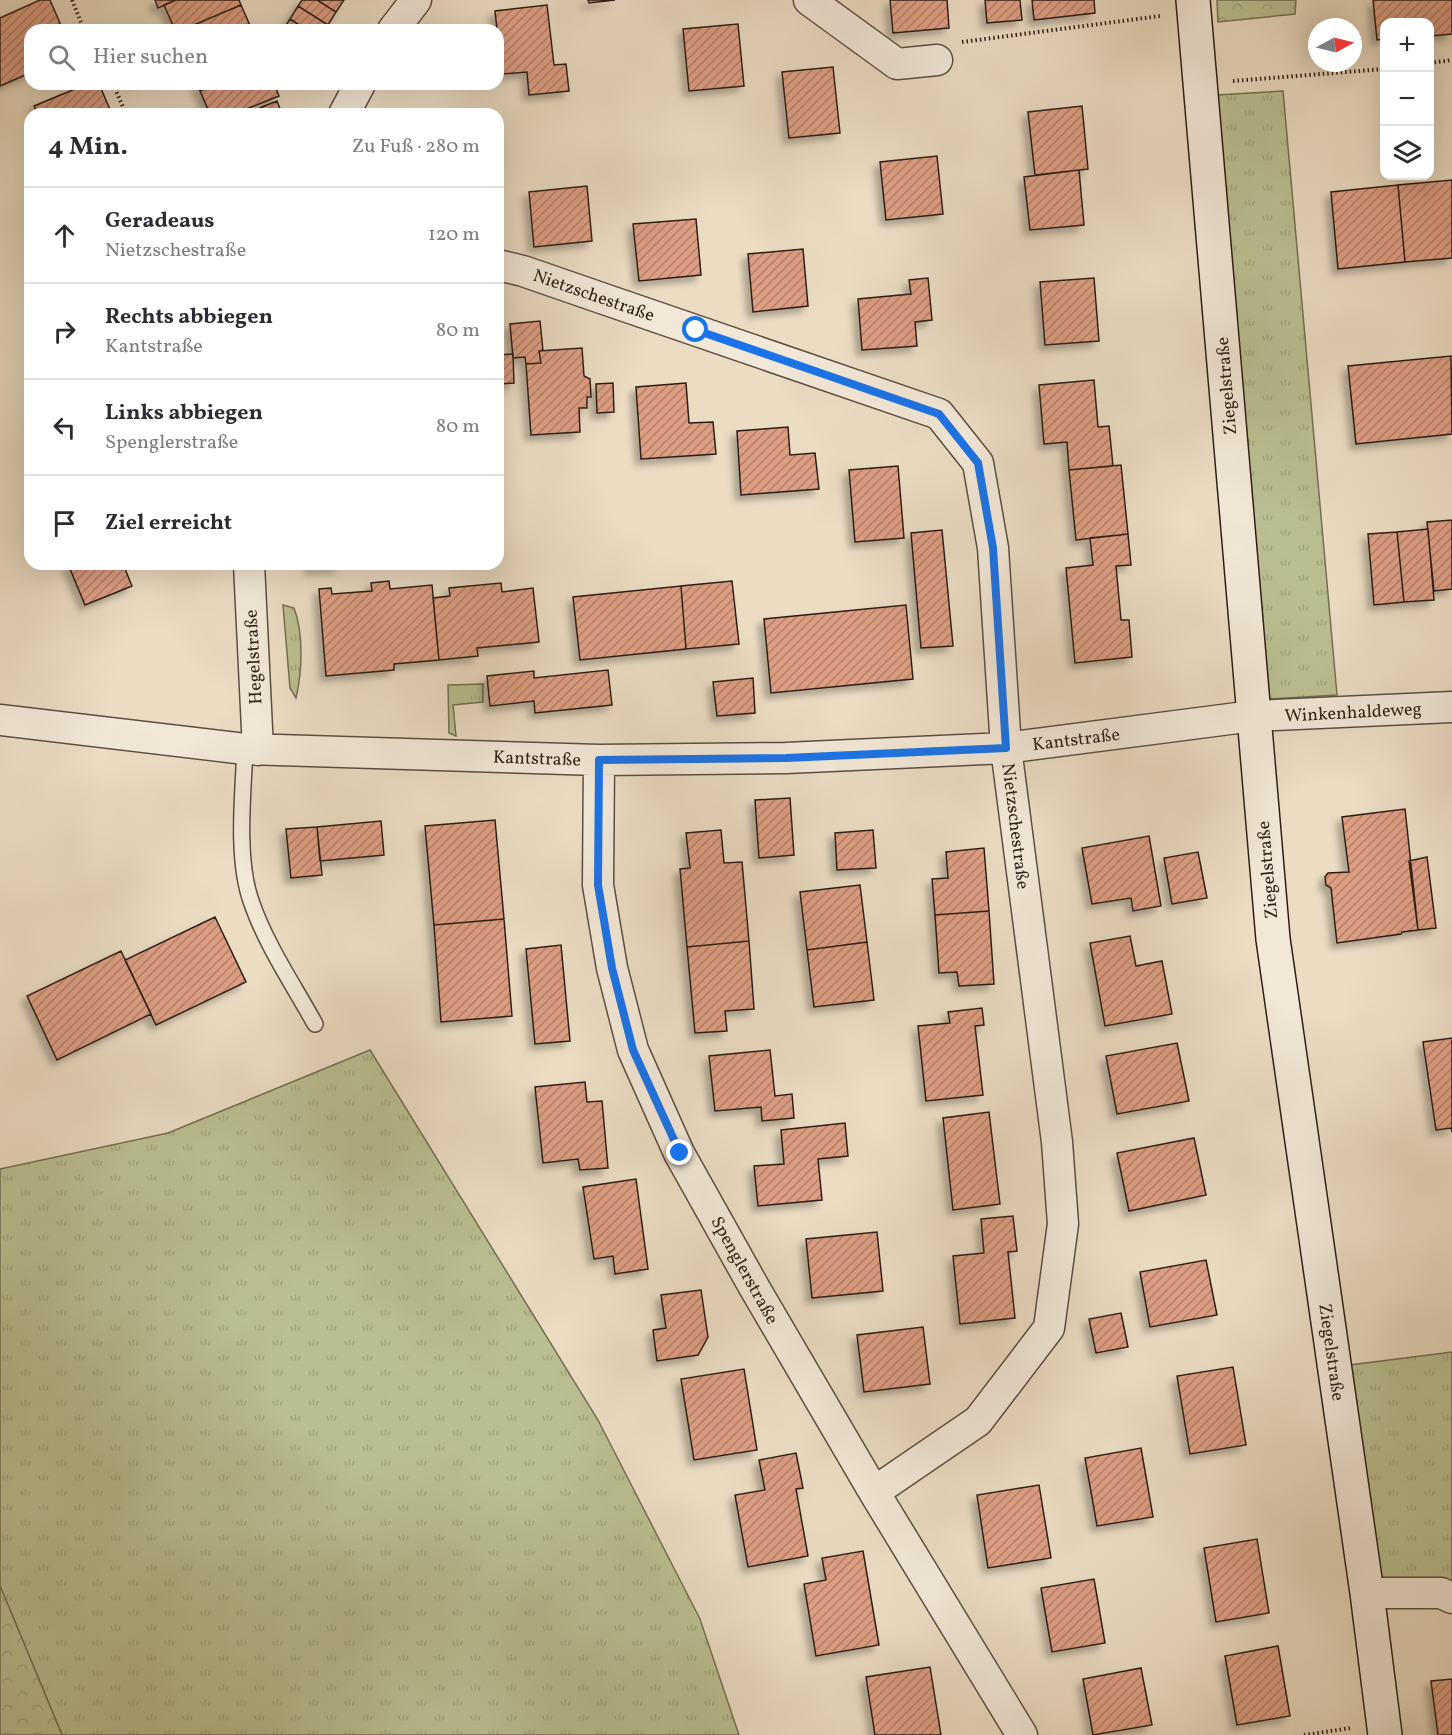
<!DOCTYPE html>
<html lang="de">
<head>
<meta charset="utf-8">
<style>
  body { margin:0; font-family:Vollkorn,serif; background:#f7f7f7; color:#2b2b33 }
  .controls { position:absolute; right:18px; top:18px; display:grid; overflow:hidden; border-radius:12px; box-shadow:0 6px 24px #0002 }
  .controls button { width:54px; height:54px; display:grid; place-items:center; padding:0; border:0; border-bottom:2px solid #e1e1e2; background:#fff; color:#2b2b33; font:30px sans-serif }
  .compass { position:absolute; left:1308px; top:18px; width:54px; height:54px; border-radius:50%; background:#fff; box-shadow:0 6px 24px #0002; rotate:83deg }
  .stop { position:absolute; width:18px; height:18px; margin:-14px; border:4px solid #1a73e8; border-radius:50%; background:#fff }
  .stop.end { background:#1a73e8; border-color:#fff; box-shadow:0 2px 6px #0008 }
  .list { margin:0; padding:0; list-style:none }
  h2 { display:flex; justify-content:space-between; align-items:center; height:78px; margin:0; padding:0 24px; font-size:26px }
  h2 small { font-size:20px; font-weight:400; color:#7c7c81 }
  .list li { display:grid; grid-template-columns:39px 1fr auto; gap:18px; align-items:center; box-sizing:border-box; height:96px; padding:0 24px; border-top:2px solid #e1e1e2 }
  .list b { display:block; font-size:22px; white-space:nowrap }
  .list p { margin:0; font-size:20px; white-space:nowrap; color:#7c7c81 }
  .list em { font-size:20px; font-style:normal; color:#7c7c81 }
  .icon { flex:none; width:33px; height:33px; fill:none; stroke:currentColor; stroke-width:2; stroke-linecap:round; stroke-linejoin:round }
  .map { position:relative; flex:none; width:1452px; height:1735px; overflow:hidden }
  .search { position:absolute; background:#fff; box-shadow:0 6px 24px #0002; left:24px; top:24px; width:480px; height:66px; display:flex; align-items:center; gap:15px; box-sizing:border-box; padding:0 21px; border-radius:18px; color:#7c7c81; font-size:22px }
  .panel { position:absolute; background:#fff; box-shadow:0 6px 24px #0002; left:24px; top:108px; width:480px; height:462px; border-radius:18px }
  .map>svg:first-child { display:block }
  .grass { fill:url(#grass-tufts); stroke:#746f54; stroke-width:1.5 }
  .forest { fill:url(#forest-crowns); stroke:#746f54; stroke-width:1.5 }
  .building { fill:url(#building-hatch); stroke:#2e1f16; stroke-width:1.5; filter:url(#shadow) }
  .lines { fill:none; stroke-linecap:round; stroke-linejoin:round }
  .lane-casing { stroke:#5d4e41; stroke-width:18 }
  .street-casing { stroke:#5d4e41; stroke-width:33 }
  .secondary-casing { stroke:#2e1f16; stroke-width:36 }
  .path { stroke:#2e1f16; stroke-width:4; stroke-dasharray:1.5 3; stroke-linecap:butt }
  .lane { stroke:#f2e8d7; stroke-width:15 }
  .street { stroke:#f2e8d7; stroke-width:30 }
  .secondary { stroke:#f2e8d7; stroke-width:33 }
  .route { stroke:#1a73e8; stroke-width:8 }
  .labels { text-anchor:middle; stroke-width:5; stroke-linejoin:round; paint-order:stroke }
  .street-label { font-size:18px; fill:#2e1f16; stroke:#f2e8d7 }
</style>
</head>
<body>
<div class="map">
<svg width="1452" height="1735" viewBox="0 0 1452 1735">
  <defs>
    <pattern id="grass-tufts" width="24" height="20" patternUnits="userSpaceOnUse" patternTransform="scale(1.5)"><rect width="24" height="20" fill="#babf91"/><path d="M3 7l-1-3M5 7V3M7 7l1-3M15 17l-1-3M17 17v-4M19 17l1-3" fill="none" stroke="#a0a47c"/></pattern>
    <pattern id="forest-crowns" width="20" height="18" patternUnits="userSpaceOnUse" patternTransform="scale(1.5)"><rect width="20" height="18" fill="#babf91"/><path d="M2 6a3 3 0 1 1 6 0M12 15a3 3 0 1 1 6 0" fill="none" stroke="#a0a47c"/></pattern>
    <pattern id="building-hatch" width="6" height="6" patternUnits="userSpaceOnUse" patternTransform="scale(1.5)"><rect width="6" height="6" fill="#dd9e83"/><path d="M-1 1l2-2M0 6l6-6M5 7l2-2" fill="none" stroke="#b4806a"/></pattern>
    <filter id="shadow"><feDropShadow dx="-5.5" dy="5.5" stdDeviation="3" flood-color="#0004"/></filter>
  </defs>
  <rect width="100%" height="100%" fill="#ebdcc2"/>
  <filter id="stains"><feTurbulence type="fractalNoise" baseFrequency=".00333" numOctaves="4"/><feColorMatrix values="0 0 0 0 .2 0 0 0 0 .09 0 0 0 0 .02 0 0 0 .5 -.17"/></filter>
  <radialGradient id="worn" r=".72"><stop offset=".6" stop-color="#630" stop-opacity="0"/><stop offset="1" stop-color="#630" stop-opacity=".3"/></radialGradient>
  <path class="grass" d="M 1283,91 L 1337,695 L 1268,699 L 1217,95 Z
    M 283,605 L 294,608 C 304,634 302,672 296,698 L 290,688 Z
    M 483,684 L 483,702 L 453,705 L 456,736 L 449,733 L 448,685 Z
    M 370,1050 L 598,1420 L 700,1619 L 739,1735 L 62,1735 L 0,1586 L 0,1169 L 168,1133 Z
    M 1452,1352 L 1452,1582 L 1379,1580 L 1350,1365 Z"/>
  <path class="forest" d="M 1217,0 L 1296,0 L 1295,14 L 1218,22 Z
    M 0,1586 L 1,1588 L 62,1735 L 0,1735 Z"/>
  <path class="building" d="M 40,0 L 50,0 L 63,30 L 30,30 L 30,73 L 0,86 L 0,18 Z
    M 155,0 L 176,0 L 158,8 Z
    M 176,0 L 239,0 L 241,5 L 182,30 L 175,30 L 164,5 Z
    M 302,0 L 317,0 L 336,12 L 328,25 L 298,6 Z
    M 317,0 L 344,0 L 336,12 Z
    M 588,0 L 615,0 L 589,3 Z
    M 890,0 L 947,0 L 949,28 L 893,33 Z
    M 985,0 L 1020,0 L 1022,20 L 987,23 Z
    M 1032,0 L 1094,0 L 1095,13 L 1034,20 Z
    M 1373,0 L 1452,0 L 1452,34 L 1430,36 L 1430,22 L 1384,22 L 1384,39 L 1377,40 Z
    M 241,5 L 252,30 L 182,30 Z
    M 547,5 L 554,65 L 566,64 L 569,91 L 529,95 L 527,72 L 502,74 L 495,11 Z
    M 298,6 L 328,25 L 325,30 L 307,30 L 290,19 Z
    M 290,19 L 307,30 L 283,30 Z
    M 738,24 L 744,86 L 689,91 L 683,29 Z
    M 833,67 L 840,133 L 789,138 L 782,72 Z
    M 87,84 L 99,84 L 112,114 L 37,114 L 34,106 Z
    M 197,84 L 218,84 L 200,91 Z
    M 218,84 L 274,84 L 279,96 L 234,114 L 210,114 L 200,91 Z
    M 277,101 L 282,114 L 265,114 L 262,107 Z
    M 1082,106 L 1088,169 L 1035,175 L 1028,112 Z
    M 262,107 L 265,114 L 249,114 L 249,113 Z
    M 937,156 L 943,214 L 886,220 L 880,162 Z
    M 1079,170 L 1084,225 L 1030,230 L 1024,177 Z
    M 1452,180 L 1452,258 L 1405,262 L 1398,185 Z
    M 1398,185 L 1405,262 L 1338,269 L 1331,192 Z
    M 587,186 L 592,241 L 534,247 L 529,192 Z
    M 696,219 L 701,275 L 639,281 L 633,224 Z
    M 803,249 L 808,306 L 753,312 L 748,254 Z
    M 928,278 L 932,320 L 915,322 L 917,346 L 862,350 L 858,299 L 911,294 L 909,280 Z
    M 1094,278 L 1099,341 L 1045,345 L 1040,282 Z
    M 540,321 L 543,351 L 539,351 L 541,363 L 526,364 L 525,357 L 513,358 L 510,324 Z
    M 582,348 L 584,376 L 590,379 L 591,397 L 587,397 L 587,408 L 579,408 L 580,432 L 531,435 L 526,364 L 541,363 L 539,351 Z
    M 513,354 L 514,383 L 498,384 L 498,355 Z
    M 1451,356 L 1452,434 L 1356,444 L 1348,366 Z
    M 1094,380 L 1098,427 L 1109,426 L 1113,466 L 1069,470 L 1067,442 L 1044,444 L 1039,385 Z
    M 613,383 L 614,412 L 597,413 L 596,384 Z
    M 686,383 L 689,423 L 713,422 L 716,454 L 641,459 L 636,387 Z
    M 788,427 L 790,455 L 815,453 L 819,489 L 741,495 L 737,431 Z
    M 1121,465 L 1128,534 L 1076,540 L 1069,470 Z
    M 898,466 L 904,538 L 855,542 L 849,470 Z
    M 1452,520 L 1452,589 L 1434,591 L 1427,522 Z
    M 1428,529 L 1434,600 L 1404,602 L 1397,532 Z
    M 942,530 L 953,646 L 921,648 L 911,533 Z
    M 1397,532 L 1404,602 L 1374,605 L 1368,534 Z
    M 1128,534 L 1131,565 L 1116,566 L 1121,620 L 1129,620 L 1132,657 L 1075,663 L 1066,568 L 1093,565 L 1090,538 Z
    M 68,564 L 123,564 L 132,586 L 85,605 Z
    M 310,564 L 341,564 L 341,567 L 311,569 Z
    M 389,581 L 390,589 L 432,585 L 439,660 L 394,664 L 394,670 L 326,676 L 319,589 L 331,588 L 332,594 L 372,591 L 371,583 Z
    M 732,581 L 739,644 L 686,649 L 681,586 Z
    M 501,583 L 502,592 L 533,588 L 539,642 L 477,648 L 478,656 L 439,660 L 433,598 L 450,596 L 449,588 Z
    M 681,586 L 686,649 L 580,660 L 573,597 Z
    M 906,605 L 913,679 L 771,693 L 764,619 Z
    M 608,670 L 612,705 L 535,713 L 534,701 L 490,706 L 487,676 L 534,671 L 534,678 Z
    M 753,678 L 755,713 L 717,716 L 713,682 Z
    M 790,798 L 794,855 L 759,858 L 755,800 Z
    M 1405,809 L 1418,930 L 1402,932 L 1401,934 L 1337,943 L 1331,888 L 1326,885 L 1325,877 L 1328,873 L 1349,872 L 1342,817 Z
    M 495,820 L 504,919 L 434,925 L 425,826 Z
    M 381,821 L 384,855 L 320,861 L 317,827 Z
    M 317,827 L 322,875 L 291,878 L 286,829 Z
    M 721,830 L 724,863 L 742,862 L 749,941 L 687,947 L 680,869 L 690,868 L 686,833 Z
    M 873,830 L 876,868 L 837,870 L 835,833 Z
    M 1149,836 L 1161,906 L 1133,911 L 1131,898 L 1092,904 L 1082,848 Z
    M 984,848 L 989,911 L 935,915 L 932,879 L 948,878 L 946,852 Z
    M 1198,852 L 1207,898 L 1172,904 L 1164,858 Z
    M 1427,857 L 1436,928 L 1418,930 L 1409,861 Z
    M 860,885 L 867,942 L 807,950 L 800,892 Z
    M 989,911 L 994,984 L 959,986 L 957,972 L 939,973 L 935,915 Z
    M 215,917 L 246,982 L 156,1025 L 125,960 Z
    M 504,919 L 512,1016 L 441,1022 L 434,925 Z
    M 1130,936 L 1136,966 L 1162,961 L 1172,1014 L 1105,1026 L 1090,943 Z
    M 749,941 L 754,1009 L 725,1011 L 727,1031 L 695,1033 L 687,947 Z
    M 867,942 L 874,1000 L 814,1007 L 807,950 Z
    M 561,945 L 570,1041 L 535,1044 L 526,949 Z
    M 121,951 L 151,1014 L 57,1060 L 27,996 Z
    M 982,1008 L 984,1025 L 975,1026 L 983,1095 L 926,1101 L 918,1026 L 950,1023 L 948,1012 Z
    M 1452,1038 L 1452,1132 L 1451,1128 L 1436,1130 L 1423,1042 Z
    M 1177,1043 L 1189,1101 L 1117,1114 L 1106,1056 Z
    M 770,1050 L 775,1096 L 792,1094 L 794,1118 L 762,1121 L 761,1107 L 715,1111 L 709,1056 Z
    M 585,1082 L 587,1102 L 602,1101 L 608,1168 L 580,1170 L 578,1159 L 543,1163 L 535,1087 Z
    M 989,1112 L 1000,1204 L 953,1210 L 943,1118 Z
    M 845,1123 L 848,1156 L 818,1159 L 822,1200 L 758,1206 L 754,1166 L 784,1164 L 781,1130 Z
    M 1194,1138 L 1206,1195 L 1129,1211 L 1117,1153 Z
    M 636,1179 L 648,1269 L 615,1274 L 613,1256 L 594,1259 L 583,1187 Z
    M 1013,1216 L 1017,1251 L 1008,1252 L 1015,1318 L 960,1324 L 953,1256 L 984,1253 L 981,1219 Z
    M 877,1232 L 883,1291 L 812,1298 L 806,1239 Z
    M 1206,1260 L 1217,1315 L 1150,1327 L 1140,1272 Z
    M 701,1290 L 708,1337 L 698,1355 L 657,1361 L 653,1330 L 666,1328 L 661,1295 Z
    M 1121,1313 L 1128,1347 L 1096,1353 L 1089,1319 Z
    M 923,1327 L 930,1384 L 864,1392 L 857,1335 Z
    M 1233,1367 L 1246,1445 L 1190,1454 L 1177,1376 Z
    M 744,1369 L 757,1450 L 694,1460 L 681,1379 Z
    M 1141,1448 L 1153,1517 L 1097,1526 L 1085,1458 Z
    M 796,1453 L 803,1488 L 796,1489 L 808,1556 L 748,1567 L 735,1495 L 765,1490 L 759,1460 Z
    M 1039,1485 L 1051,1558 L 988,1568 L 977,1495 Z
    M 1257,1539 L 1269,1613 L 1216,1622 L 1204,1548 Z
    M 863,1551 L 879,1645 L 816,1656 L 804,1584 L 826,1580 L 822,1558 Z
    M 1094,1579 L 1105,1643 L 1052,1652 L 1041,1588 Z
    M 1278,1646 L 1290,1716 L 1237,1725 L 1225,1656 Z
    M 930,1667 L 941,1735 L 875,1735 L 866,1677 Z
    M 1141,1668 L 1152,1725 L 1093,1735 L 1083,1679 Z
    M 1452,1679 L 1452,1735 L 1438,1735 L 1431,1681 Z"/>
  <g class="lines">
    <g class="lane-casing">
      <path id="lane" d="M 245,749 C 243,795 236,858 251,901 C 266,945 293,984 315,1024"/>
    </g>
    <g class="street-casing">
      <path id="street" d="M 809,0 L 897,64 L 937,60
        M 393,30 L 416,0
        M 344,114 L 360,84
        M 498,265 L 523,271 L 604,299 L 939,414 L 978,463 L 993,548 L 1006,748 L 1057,1142 L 1063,1224 L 1049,1328 L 978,1421 L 874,1492
        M 249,564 L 258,750
        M 0,720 L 245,749 L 599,760 L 786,758 L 1006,748 L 1253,716 L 1452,707
        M 599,760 L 598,885 L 612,968 L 633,1050 L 679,1153 L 754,1287 L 874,1492 L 1022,1735
        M 1367,1593 L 1441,1593 L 1452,1598"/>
    </g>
    <g class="secondary-casing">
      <path id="secondary" d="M 1193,0 L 1273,939 L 1367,1593 L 1385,1735"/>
    </g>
    <path class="path" d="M 72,0 L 84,30
      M 962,42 L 1160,16
      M 1430,63 L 1452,60
      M 1233,81 L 1384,69
      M 113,84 L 126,114
      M 1304,1735 L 1351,1728"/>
    <use href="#lane" class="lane"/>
    <use href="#street" class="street"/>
    <use href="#secondary" class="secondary"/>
  </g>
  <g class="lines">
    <path class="route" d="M 680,1153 L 633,1050 L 612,968 L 598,885 L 599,760 L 786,758 L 1006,748 L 993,548 L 978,463 L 939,414 L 696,330"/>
  </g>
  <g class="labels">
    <g class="street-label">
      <text transform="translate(594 295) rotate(19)" y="6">Nietzschestraße</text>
      <text transform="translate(1226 386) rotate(-95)" y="6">Ziegelstraße</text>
      <text transform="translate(253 657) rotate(-93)" y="6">Hegelstraße</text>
      <text transform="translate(1353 712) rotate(-3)" y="6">Winkenhaldeweg</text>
      <text transform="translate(1076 739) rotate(-7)" y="6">Kantstraße</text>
      <text transform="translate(537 758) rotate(2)" y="6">Kantstraße</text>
      <text transform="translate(1016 826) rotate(83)" y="6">Nietzschestraße</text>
      <text transform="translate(1267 870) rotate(-95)" y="6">Ziegelstraße</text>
      <text transform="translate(745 1270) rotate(61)" y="6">Spenglerstraße</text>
      <text transform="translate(1332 1352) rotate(82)" y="6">Ziegelstraße</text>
    </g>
  </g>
  <rect width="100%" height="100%" filter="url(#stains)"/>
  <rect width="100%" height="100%" fill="url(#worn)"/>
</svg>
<div class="controls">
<button>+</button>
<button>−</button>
<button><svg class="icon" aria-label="layers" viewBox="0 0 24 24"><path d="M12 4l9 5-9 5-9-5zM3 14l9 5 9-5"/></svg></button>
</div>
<svg class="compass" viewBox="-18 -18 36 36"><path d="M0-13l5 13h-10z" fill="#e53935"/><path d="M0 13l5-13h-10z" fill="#7c7c81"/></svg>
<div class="stop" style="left:696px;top:330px"></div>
<div class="stop end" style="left:680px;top:1153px"></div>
<div class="search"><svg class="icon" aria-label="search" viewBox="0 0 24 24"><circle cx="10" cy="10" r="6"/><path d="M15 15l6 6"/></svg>Hier suchen</div>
<section class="panel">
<h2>4 Min.<small>Zu Fuß · 280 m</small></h2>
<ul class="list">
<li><svg class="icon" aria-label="ahead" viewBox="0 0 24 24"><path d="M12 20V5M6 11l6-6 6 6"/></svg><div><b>Geradeaus</b><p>Nietzschestraße</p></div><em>120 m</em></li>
<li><svg class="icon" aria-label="right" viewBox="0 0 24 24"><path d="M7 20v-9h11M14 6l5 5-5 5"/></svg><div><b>Rechts abbiegen</b><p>Kantstraße</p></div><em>80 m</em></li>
<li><svg class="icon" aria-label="left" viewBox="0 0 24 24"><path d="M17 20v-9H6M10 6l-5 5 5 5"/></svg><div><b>Links abbiegen</b><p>Spenglerstraße</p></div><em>80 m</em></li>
<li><svg class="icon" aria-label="arrive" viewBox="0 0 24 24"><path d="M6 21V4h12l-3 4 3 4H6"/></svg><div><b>Ziel erreicht</b></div></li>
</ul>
</section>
</div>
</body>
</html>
